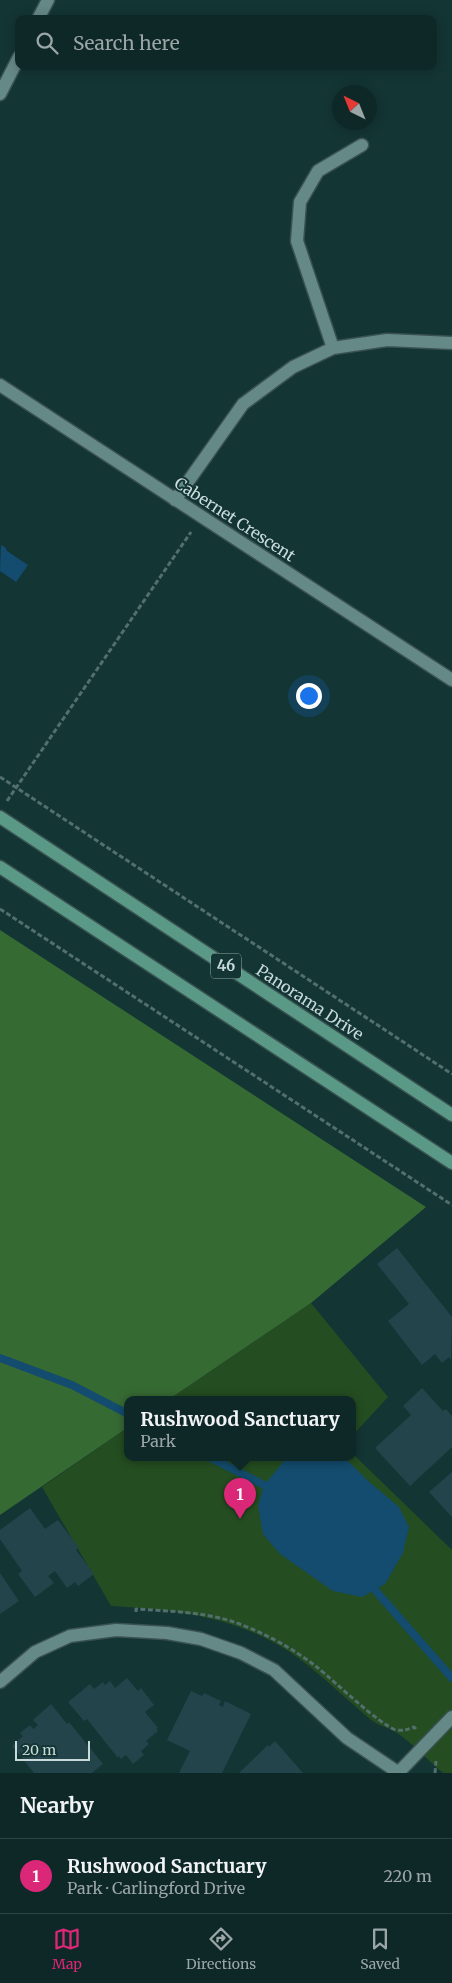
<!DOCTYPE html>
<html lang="en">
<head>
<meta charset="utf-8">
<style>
  body { margin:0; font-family:Merriweather,serif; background:#17302f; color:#f1f3f6 }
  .compass { position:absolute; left:332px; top:85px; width:45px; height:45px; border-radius:50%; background:#0e2827; box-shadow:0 2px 12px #0003; rotate:317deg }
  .scale { position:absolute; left:15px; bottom:12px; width:75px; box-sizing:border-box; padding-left:5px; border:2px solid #c8dbda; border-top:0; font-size:14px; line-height:18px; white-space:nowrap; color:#c8dbda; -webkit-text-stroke:4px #133534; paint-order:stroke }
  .you { position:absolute; left:308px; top:695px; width:18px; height:18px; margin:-12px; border:4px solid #fff; border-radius:50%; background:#1a73e8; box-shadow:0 0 0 8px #1a73e833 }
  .badge { display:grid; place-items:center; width:32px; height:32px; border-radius:50%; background:#db2777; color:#fff; font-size:16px; font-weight:700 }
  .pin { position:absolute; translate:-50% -41px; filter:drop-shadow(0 1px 2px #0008) }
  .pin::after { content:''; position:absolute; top:26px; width:18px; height:15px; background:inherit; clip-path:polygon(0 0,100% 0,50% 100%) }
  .popup { position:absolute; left:124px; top:1396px; width:232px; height:65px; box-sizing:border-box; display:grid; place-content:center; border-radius:10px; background:#0e2827; filter:drop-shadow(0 1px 4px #0005); font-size:16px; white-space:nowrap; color:#9ba6a7 }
  .popup b { font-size:19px; color:#f1f3f6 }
  .popup::after { content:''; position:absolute; left:50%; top:100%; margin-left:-10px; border:10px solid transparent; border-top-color:#0e2827 }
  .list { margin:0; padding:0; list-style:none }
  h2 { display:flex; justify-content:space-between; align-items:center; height:65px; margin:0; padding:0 20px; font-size:21px }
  h2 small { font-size:16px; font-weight:400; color:#9ba6a7 }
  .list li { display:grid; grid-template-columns:32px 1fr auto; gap:15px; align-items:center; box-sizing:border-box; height:75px; padding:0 20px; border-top:1px solid #2e4444 }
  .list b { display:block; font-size:19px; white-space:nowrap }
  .list p { margin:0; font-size:16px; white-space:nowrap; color:#9ba6a7 }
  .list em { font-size:16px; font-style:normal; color:#9ba6a7 }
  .icon { flex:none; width:28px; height:28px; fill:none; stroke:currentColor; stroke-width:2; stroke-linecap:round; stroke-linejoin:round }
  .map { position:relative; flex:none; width:452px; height:1773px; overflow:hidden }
  .search { position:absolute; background:#0e2827; box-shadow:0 2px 12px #0003; left:15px; right:15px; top:15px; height:55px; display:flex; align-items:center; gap:12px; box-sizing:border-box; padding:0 18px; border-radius:10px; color:#9ba6a7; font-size:19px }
  .sheet { height:140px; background:#0e2827 }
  nav { display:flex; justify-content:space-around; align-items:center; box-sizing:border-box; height:70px; border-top:1px solid #2e4444; background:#0e2827; font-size:14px; color:#9ba6a7 }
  nav a { display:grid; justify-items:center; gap:2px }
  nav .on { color:#db2777 }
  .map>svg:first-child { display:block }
  .green { fill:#244d21 }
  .forest { fill:#366a33 }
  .water { fill:#134c6e }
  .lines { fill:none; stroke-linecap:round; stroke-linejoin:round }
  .stream { stroke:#134c6e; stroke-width:8 }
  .building { fill:#24444c }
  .street-casing { stroke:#395150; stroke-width:15 }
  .primary-casing { stroke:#395150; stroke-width:15 }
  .path { stroke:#526f6e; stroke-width:3; stroke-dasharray:5 2.5; stroke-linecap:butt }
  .street { stroke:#658987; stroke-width:12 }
  .primary { stroke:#599986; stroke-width:12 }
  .labels { text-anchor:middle; stroke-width:4; stroke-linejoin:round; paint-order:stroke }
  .shield { fill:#133534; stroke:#92a9a8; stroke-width:1 }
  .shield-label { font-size:15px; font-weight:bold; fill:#c8dbda }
  .street-label { font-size:16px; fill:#c8dbda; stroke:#133534 }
</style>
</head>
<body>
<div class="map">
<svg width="452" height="1773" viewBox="0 0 452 1773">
  <rect width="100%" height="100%" fill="#133534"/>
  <path class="green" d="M 311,1303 L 388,1397 L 353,1435 L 352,1400 L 168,1400 Z
    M 127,1428 L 128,1458 L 352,1458 L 353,1454 L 452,1550 L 452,1773 L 443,1773 C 427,1760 412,1742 394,1731 C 386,1727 377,1725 370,1719 C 347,1700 325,1678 301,1660 C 243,1617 180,1610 111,1606 L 42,1487 Z"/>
  <path class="forest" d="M 0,930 L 426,1207 L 311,1303 L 168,1400 L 128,1400 L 127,1428 L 0,1515 Z"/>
  <path class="water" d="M 1,545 L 5,547 L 7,551 L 28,565 L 16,582 L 0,571 Z
    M 291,1458 L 345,1458 L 367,1480 L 399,1507 L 409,1527 L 403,1553 L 385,1584 L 362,1597 L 333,1591 L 280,1554 L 263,1534 L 258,1506 L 264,1485 L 285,1460 Z"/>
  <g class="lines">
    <path class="stream" d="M 0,1358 L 72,1385 L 128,1414
      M 211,1458 L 264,1485 L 270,1491
      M 368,1582 L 452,1678"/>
  </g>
  <path class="building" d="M 397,1248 L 452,1317 L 451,1360 L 449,1357 L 442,1363 L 435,1354 L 422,1365 L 388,1321 L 409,1304 L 377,1264 Z
    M 422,1388 L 443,1411 L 446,1409 L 452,1416 L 452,1447 L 410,1486 L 375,1448 L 411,1415 L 403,1406 Z
    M 452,1472 L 452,1517 L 429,1492 Z
    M 30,1508 L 45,1529 L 58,1520 L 79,1548 L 76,1550 L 94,1574 L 78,1586 L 75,1582 L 67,1588 L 55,1571 L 48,1576 L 54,1583 L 35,1597 L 18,1574 L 22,1571 L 0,1539 L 0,1530 Z
    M 0,1573 L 19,1601 L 0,1614 Z
    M 127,1678 L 138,1691 L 141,1688 L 154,1705 L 145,1712 L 158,1728 L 156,1729 L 158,1731 L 146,1741 L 149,1744 L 141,1751 L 144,1755 L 133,1764 L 126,1755 L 121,1759 L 119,1756 L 118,1758 L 87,1719 L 84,1721 L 68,1702 L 90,1684 L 94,1689 L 103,1682 L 105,1685 L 110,1681 L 115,1688 Z
    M 191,1691 L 202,1696 L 204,1693 L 221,1701 L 219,1705 L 223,1707 L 225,1701 L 251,1714 L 222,1773 L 179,1773 L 190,1751 L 167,1740 Z
    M 51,1704 L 67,1724 L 69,1722 L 103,1764 L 92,1773 L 34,1773 L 12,1746 L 23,1736 L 20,1733 L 30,1725 L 33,1729 L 38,1725 L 33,1720 Z
    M 275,1741 L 303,1773 L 239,1773 L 268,1745 L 269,1747 Z"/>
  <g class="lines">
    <g class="street-casing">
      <path id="street" d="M 38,19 L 48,0
        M 0,94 L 19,57
        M 333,348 L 297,241 L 300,202 L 318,171 L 362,145
        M 0,385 L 452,680
        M 175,500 L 243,404 L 293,367 L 333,348 L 387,340 L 452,343
        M 0,1682 L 35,1652 L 70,1636 L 116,1630 L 167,1633 L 201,1639 L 241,1653 L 274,1670 L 347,1738 L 399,1773
        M 399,1772 L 452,1717"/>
    </g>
    <g class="primary-casing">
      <path id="primary" d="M 0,817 L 452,1115
        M 0,867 L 452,1163"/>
    </g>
    <path class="path" d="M 0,777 L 452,1074
      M 7,801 L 191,532
      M 0,909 L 452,1205
      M 136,1612 L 136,1609 C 167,1611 202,1612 231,1621 C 261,1631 293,1648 318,1668 C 334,1681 380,1725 396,1730 C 403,1731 407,1730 414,1727 L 416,1729
      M 435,1773 L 436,1761"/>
    <use href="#street" class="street"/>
    <use href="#primary" class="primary"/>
  </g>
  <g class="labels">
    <rect class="shield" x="211" y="953.5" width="30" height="25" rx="4"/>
    <g class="shield-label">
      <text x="226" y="971">46</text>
    </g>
    <g class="street-label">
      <text transform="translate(235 519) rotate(33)" y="6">Cabernet Crescent</text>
      <text transform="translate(310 1002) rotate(33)" y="6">Panorama Drive</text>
    </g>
  </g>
</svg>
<svg class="compass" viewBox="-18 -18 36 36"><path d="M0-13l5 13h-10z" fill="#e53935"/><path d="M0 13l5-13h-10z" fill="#9ba6a7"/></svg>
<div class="scale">20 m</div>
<div class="you"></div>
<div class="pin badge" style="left:240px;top:1519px">1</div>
<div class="popup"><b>Rushwood Sanctuary</b>Park</div>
<div class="search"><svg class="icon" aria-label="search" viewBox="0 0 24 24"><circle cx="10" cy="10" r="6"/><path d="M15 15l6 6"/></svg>Search here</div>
</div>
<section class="sheet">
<h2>Nearby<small></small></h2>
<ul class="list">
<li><span class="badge">1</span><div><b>Rushwood Sanctuary</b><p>Park · Carlingford Drive</p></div><em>220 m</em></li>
</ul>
</section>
<nav>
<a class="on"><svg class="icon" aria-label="map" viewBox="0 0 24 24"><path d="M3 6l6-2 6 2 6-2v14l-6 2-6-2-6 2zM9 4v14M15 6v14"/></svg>Map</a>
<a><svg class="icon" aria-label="directions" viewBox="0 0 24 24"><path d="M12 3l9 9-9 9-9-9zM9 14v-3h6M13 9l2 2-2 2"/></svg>Directions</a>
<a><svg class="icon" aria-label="saved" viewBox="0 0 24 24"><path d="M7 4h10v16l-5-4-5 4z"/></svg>Saved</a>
</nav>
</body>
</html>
